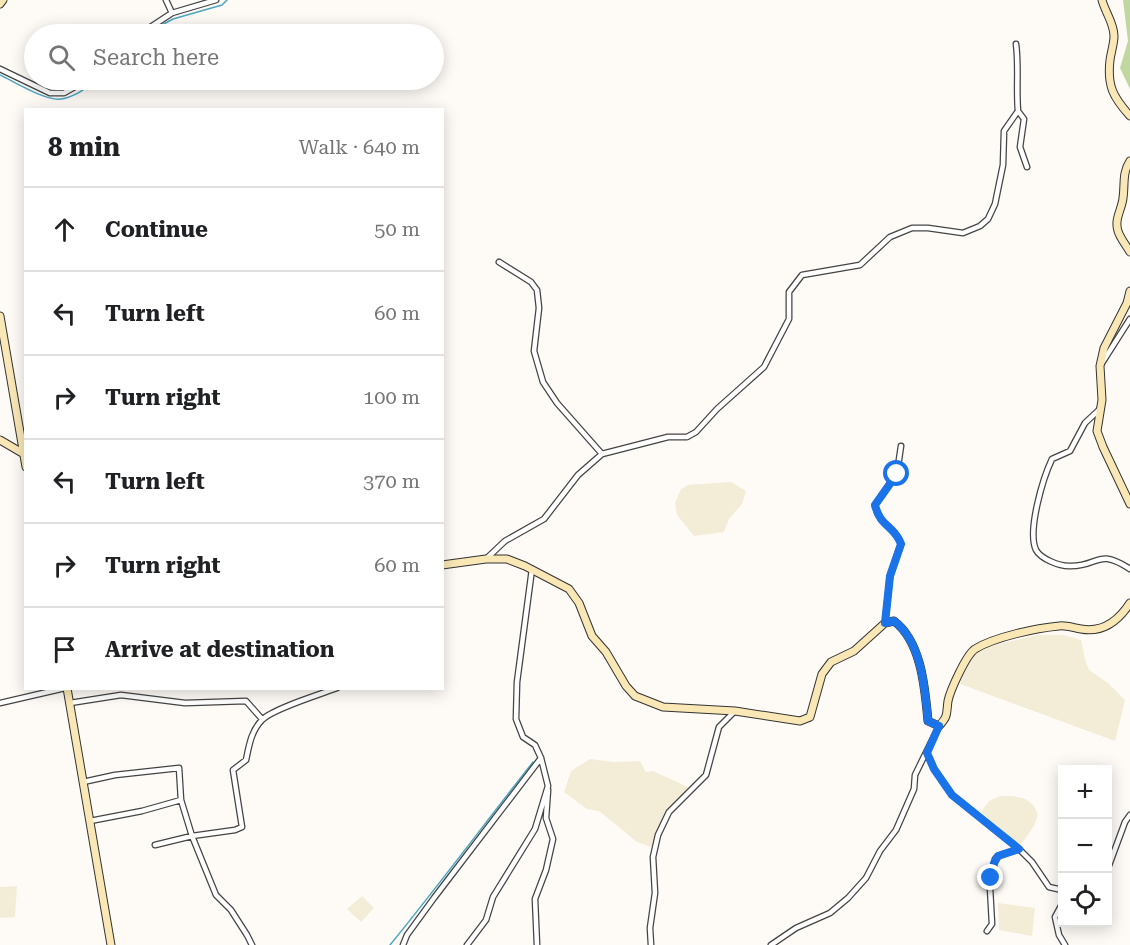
<!DOCTYPE html>
<html lang="en">
<head>
<meta charset="utf-8">
<style>
  body { margin:0; font-family:"Roboto Serif",serif; background:#f2f2f2; color:#202124 }
  .controls { position:absolute; right:18px; bottom:18px; display:grid; overflow:hidden; border-radius:0px; box-shadow:0 3px 15px #0003 }
  .controls button { width:54px; height:54px; display:grid; place-items:center; padding:0; border:0; border-bottom:2px solid #e0e0e0; background:#fff; color:#202124; font:30px sans-serif }
  .stop { position:absolute; width:18px; height:18px; margin:-14px; border:4px solid #1a73e8; border-radius:50%; background:#fff }
  .stop.end { background:#1a73e8; border-color:#fff; box-shadow:0 2px 6px #0008 }
  .list { margin:0; padding:0; list-style:none }
  h2 { display:flex; justify-content:space-between; align-items:center; height:78px; margin:0; padding:0 24px; font-size:26px }
  h2 small { font-size:20px; font-weight:400; color:#757577 }
  .list li { display:grid; grid-template-columns:39px 1fr auto; gap:18px; align-items:center; box-sizing:border-box; height:84px; padding:0 24px; border-top:2px solid #e0e0e0 }
  .list b { display:block; font-size:22px; white-space:nowrap }
  .list em { font-size:20px; font-style:normal; color:#757577 }
  .icon { flex:none; width:33px; height:33px; fill:none; stroke:currentColor; stroke-width:2; stroke-linecap:round; stroke-linejoin:round }
  .map { position:relative; flex:none; width:1130px; height:945px; overflow:hidden }
  .search { position:absolute; background:#fff; box-shadow:0 3px 15px #0003; left:24px; top:24px; width:420px; height:66px; display:flex; align-items:center; gap:15px; box-sizing:border-box; padding:0 21px; border-radius:33px; color:#757577; font-size:22px }
  .panel { position:absolute; background:#fff; box-shadow:0 3px 15px #0003; left:24px; top:108px; width:420px; height:582px; border-radius:0px }
  .map>svg:first-child { display:block }
  .farmland { fill:#f3ecd7 }
  .forest { fill:#c1d7a1 }
  .lines { fill:none; stroke-linecap:round; stroke-linejoin:round }
  .stream { stroke:#4aa6c4; stroke-width:1.5 }
  .street-casing { stroke:#444; stroke-width:7 }
  .secondary-casing { stroke:#333; stroke-width:9 }
  .street { stroke:#fff; stroke-width:4.5 }
  .secondary { stroke:#f9e7b6; stroke-width:7 }
  .route { stroke:#1a73e8; stroke-width:8 }
</style>
</head>
<body>
<div class="map">
<svg width="1130" height="945" viewBox="0 0 1130 945">
  <rect width="100%" height="100%" fill="#fefbf6"/>
  <path class="farmland" d="M 731,482 L 746,491 L 742,504 L 729,519 L 724,532 L 694,536 L 677,515 L 675,503 L 681,489 L 688,485 Z
    M 1037,635 L 1063,635 L 1081,640 L 1085,659 L 1089,670 L 1108,683 L 1125,700 L 1115,741 L 960,684 L 969,660 L 976,652 L 994,645 Z
    M 590,759 L 614,762 L 640,761 L 646,772 L 653,771 L 690,788 L 668,809 L 651,847 L 637,842 L 599,811 L 587,809 L 564,792 L 571,771 Z
    M 1000,796 L 1013,796 L 1026,799 L 1034,806 L 1038,815 L 1034,826 L 1020,846 L 981,812 L 989,801 Z
    M 17,886 L 15,917 L 0,918 L 0,887 Z
    M 362,896 L 374,908 L 361,922 L 347,909 Z
    M 998,903 L 1035,908 L 1032,936 L 999,930 Z"/>
  <path class="forest" d="M 1123,0 L 1130,0 L 1130,89 L 1120,68 L 1128,41 Z"/>
  <g class="lines">
    <path class="stream" d="M 145,34 L 173,19 L 222,5 L 227,0
      M 0,75 C 15,82 45,101 61,99 C 74,98 88,86 99,80
      M 390,945 C 439,885 485,823 533,762"/>
    <g class="street-casing">
      <path id="street" d="M 166,0 L 172,13
        M 140,34 L 172,13 L 216,0
        M 0,69 L 50,93 L 64,93 L 87,80
        M 1018,111 L 1024,119 L 1020,147 L 1027,167
        M 499,262 L 531,282 L 537,290 L 539,308 L 534,351 L 543,382 L 557,403 L 602,454
        M 1102,363 L 1130,319
        M 1101,408 L 1085,423 L 1070,451 L 1052,459 C 1043,478 1027,531 1036,550 C 1041,559 1059,566 1069,566 C 1100,567 1096,547 1130,569
        M 486,559 L 505,541 L 544,519 L 578,475 L 602,454 L 668,437 L 687,437 L 696,432 L 717,409 L 764,367 L 789,319 L 789,292 L 802,275 L 860,265 L 890,237 L 912,228 L 928,228 L 963,233 L 980,226 L 988,219 L 995,204 L 1003,165 L 1004,131 L 1018,111 C 1016,88 1019,66 1016,44
        M 885,623 L 890,576 L 901,544 C 894,524 880,528 875,505 L 897,473 L 901,446
        M 0,703 L 65,688
        M 70,703 L 121,695 L 185,703 L 246,701 L 262,719
        M 927,753 L 934,769 L 952,795 L 1019,849 L 1032,862 L 1049,887 L 1062,890
        M 83,782 L 115,775 L 179,768 L 181,800 L 192,836 L 216,895 L 231,910 L 247,935 L 252,945
        M 90,821 L 142,811 L 181,800
        M 155,845 L 192,836 L 235,830 L 242,827 L 233,770 L 246,760 C 249,746 251,731 262,720 C 272,709 321,694 337,688
        M 1108,868 L 1125,822 L 1130,815
        M 1062,904 L 1055,917 L 1059,935 L 1065,945
        M 987,931 L 992,924 L 990,888 L 995,859 L 998,856 L 1019,849
        M 403,945 L 407,935 L 434,898 L 541,758
        M 467,945 L 486,920 L 493,897 L 535,829 L 548,786 L 541,758 L 535,745 L 523,737 L 516,719 L 517,682 L 532,569
        M 537,945 L 535,899 L 546,870 L 553,839 L 546,818 L 548,790
        M 651,945 L 650,928 L 655,893 L 653,857 L 658,835 L 669,812 L 706,775 L 719,727 L 735,711
        M 771,945 L 796,928 L 830,913 L 848,898 L 866,878 L 880,851 L 896,830 L 914,789 L 915,775 L 939,726"/>
    </g>
    <g class="secondary-casing">
      <path id="secondary" d="M 1102,0 C 1105,12 1114,23 1114,36 C 1114,44 1111,52 1110,60 C 1107,86 1113,97 1130,116
        M 0,4 L 3,0
        M 1130,161 C 1122,173 1125,184 1123,198 C 1122,209 1114,219 1118,231 C 1120,238 1126,245 1130,252
        M 1130,291 L 1127,303 L 1104,348 L 1100,366 L 1102,400 L 1097,431 L 1103,447 L 1130,504
        M 0,316 L 26,467
        M 0,440 L 24,454
        M 442,565 L 486,559 L 507,559 L 525,566 L 569,589 L 579,603 L 592,636 L 606,652 L 626,686 L 635,696 L 663,707 L 735,711 L 800,721 L 810,717 L 822,674 L 831,662 L 854,651 L 885,623 L 894,621 C 922,642 925,690 928,721 L 939,726 C 949,715 946,714 948,701 C 950,691 966,655 975,649 C 994,637 1037,628 1059,626 C 1066,625 1074,628 1081,629 C 1103,633 1119,620 1130,603
        M 67,688 L 111,945"/>
    </g>
    <use href="#street" class="street"/>
    <use href="#secondary" class="secondary"/>
  </g>
  <g class="lines">
    <path class="route" d="M 897,474 L 875,505 C 880,527 894,525 901,544 L 890,576 L 885,623 L 894,621 C 922,642 925,689 928,721 L 939,726 L 927,753 L 934,769 L 952,795 L 1019,849 L 998,856 L 994,863 L 991,878"/>
  </g>
</svg>
<div class="controls">
<button>+</button>
<button>−</button>
<button><svg class="icon" aria-label="locate" viewBox="0 0 24 24"><circle cx="12" cy="12" r="6"/><path d="M12 2v4M12 18v4M2 12h4M18 12h4"/></svg></button>
</div>
<div class="stop" style="left:897px;top:474px"></div>
<div class="stop end" style="left:991px;top:878px"></div>
<div class="search"><svg class="icon" aria-label="search" viewBox="0 0 24 24"><circle cx="10" cy="10" r="6"/><path d="M15 15l6 6"/></svg>Search here</div>
<section class="panel">
<h2>8 min<small>Walk · 640 m</small></h2>
<ul class="list">
<li><svg class="icon" aria-label="ahead" viewBox="0 0 24 24"><path d="M12 20V5M6 11l6-6 6 6"/></svg><div><b>Continue</b></div><em>50 m</em></li>
<li><svg class="icon" aria-label="left" viewBox="0 0 24 24"><path d="M17 20v-9H6M10 6l-5 5 5 5"/></svg><div><b>Turn left</b></div><em>60 m</em></li>
<li><svg class="icon" aria-label="right" viewBox="0 0 24 24"><path d="M7 20v-9h11M14 6l5 5-5 5"/></svg><div><b>Turn right</b></div><em>100 m</em></li>
<li><svg class="icon" aria-label="left" viewBox="0 0 24 24"><path d="M17 20v-9H6M10 6l-5 5 5 5"/></svg><div><b>Turn left</b></div><em>370 m</em></li>
<li><svg class="icon" aria-label="right" viewBox="0 0 24 24"><path d="M7 20v-9h11M14 6l5 5-5 5"/></svg><div><b>Turn right</b></div><em>60 m</em></li>
<li><svg class="icon" aria-label="arrive" viewBox="0 0 24 24"><path d="M6 21V4h12l-3 4 3 4H6"/></svg><div><b>Arrive at destination</b></div></li>
</ul>
</section>
</div>
</body>
</html>
